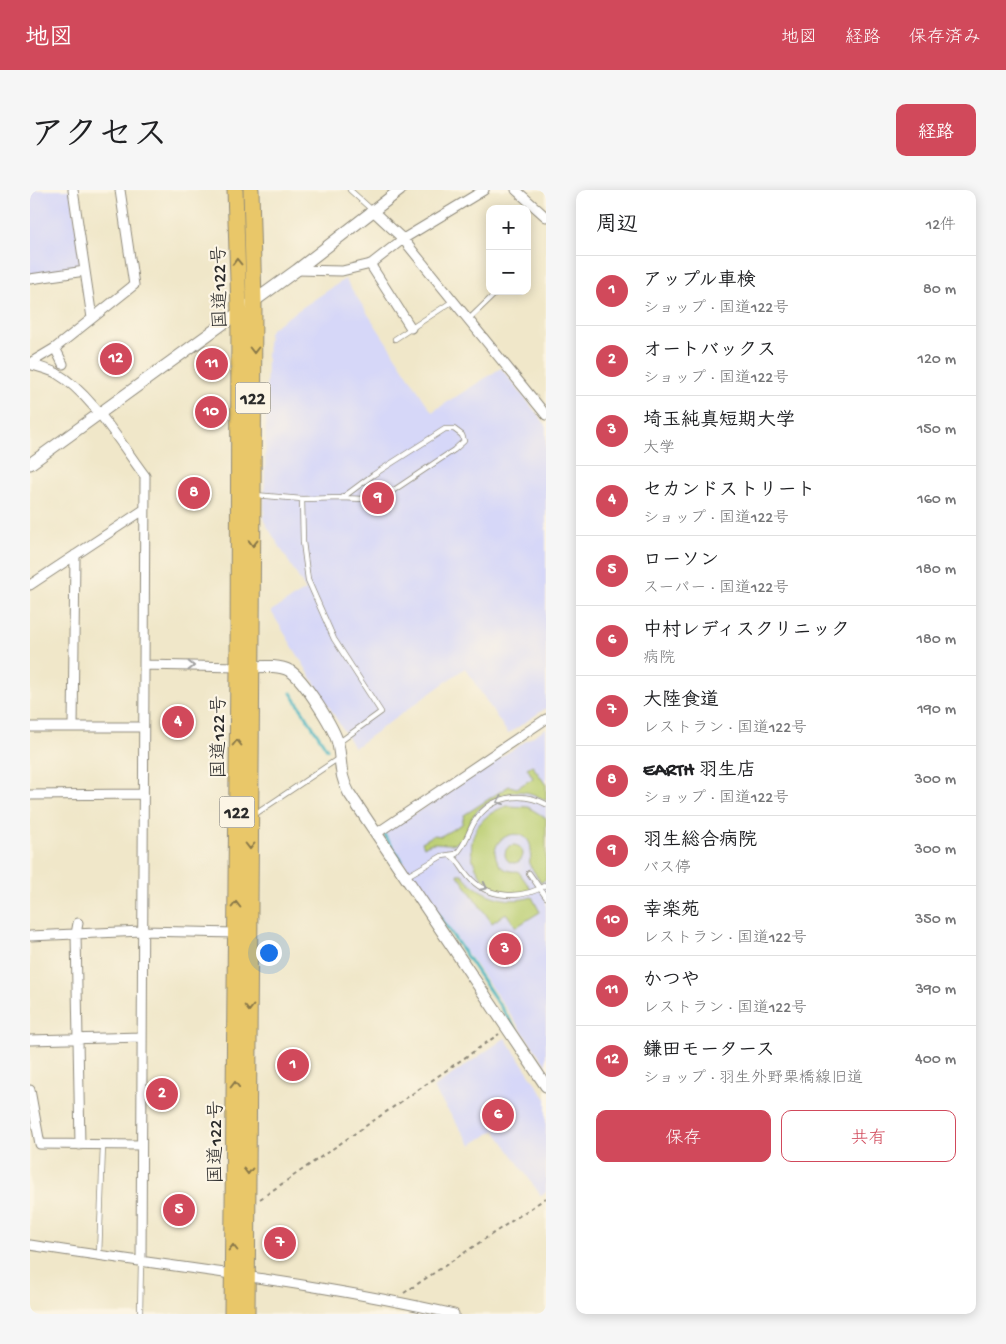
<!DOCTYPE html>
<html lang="ja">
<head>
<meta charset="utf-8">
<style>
  body { margin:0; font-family:"Gochi Hand","Klee One",sans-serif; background:#f6f6f6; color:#202124 }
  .controls { position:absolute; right:15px; top:15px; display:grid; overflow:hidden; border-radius:10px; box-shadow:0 2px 12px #0003 }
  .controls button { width:45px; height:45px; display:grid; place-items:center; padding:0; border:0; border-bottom:1px solid #e0e0e0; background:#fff; color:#202124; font:25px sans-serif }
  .you { position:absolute; left:238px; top:762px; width:18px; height:18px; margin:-12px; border:4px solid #fff; border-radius:50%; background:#1a73e8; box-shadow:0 0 0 8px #1a73e833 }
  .badge { display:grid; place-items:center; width:32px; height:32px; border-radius:50%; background:#d1495b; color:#fff; font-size:16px; font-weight:700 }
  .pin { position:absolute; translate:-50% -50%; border:2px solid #fff; box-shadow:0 1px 5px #0006 }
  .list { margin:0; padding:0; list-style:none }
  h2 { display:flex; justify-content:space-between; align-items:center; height:65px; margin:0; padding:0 20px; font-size:21px }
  h2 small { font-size:16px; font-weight:400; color:#757577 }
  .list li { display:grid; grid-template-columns:32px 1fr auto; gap:15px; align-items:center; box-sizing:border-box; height:70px; padding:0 20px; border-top:1px solid #e0e0e0 }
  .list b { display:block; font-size:19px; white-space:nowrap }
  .list p { margin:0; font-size:16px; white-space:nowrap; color:#757577 }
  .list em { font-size:16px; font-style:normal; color:#757577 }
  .actions { display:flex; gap:10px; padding:15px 20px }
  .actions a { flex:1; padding:11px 0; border:1px solid #d1495b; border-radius:10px; text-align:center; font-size:18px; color:#d1495b }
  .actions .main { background:#d1495b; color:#fff }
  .map { position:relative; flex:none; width:516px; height:1124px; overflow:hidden; border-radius:10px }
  header { display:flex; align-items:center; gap:30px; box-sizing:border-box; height:70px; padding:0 25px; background:#d1495b; color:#fff }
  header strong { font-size:24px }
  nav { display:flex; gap:28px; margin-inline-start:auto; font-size:18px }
  .intro { display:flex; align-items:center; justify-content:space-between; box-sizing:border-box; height:120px; padding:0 30px }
  h1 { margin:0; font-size:35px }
  .button { padding:12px 22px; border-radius:10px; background:#d1495b; color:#fff; font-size:18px; font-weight:700 }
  main { display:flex; gap:30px; padding:0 30px }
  aside { flex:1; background:#fff; border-radius:10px; box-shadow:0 2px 12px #0003 }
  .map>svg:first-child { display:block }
  .built { fill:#d6d7f8 }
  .green { fill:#bace71; stroke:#727c4e }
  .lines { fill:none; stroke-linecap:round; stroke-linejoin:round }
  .stream { stroke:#46b5c1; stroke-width:3 }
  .service-casing { stroke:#8e897a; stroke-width:6 }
  .minor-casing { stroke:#8e897a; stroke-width:11 }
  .tertiary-casing { stroke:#8e897a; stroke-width:13 }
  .trunk-casing { stroke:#8e897a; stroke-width:17 }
  .path { stroke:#8e897a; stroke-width:2; stroke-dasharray:4 4; stroke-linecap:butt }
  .service { stroke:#fff; stroke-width:4.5 }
  .minor { stroke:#fff; stroke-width:9 }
  .tertiary { stroke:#fff; stroke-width:11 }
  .trunk { stroke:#e9c769; stroke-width:15 }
  .oneway { stroke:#8a794a }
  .oneway2 { stroke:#a0a0a0 }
  .labels { text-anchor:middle; stroke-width:4.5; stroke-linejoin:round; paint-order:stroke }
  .shield { fill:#fcf5e5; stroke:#6a6863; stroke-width:1 }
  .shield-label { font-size:18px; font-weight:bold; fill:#2b2b2b }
  .street-label { font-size:19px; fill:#2b2b2b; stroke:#fcf5e5 }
</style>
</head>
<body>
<header>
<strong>地図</strong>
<nav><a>地図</a><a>経路</a><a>保存済み</a></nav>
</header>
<div class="intro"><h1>アクセス</h1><a class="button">経路</a></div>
<main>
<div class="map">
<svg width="516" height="1124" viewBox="0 0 516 1124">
  <rect width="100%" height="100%" fill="#fcf5e5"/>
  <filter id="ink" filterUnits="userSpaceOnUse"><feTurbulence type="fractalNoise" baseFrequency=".02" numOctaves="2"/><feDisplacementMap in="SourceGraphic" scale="10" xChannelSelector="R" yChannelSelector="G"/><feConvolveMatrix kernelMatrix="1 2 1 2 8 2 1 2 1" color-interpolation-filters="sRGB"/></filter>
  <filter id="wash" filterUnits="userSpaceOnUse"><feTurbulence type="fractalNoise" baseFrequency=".0096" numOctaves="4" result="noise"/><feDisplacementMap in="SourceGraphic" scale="20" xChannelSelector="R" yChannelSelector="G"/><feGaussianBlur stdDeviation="1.12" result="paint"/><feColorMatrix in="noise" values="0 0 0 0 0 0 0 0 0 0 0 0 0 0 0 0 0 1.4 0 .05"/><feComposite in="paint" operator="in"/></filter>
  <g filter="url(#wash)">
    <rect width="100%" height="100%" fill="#f0e7c9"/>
    <path class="built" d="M 0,0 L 41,0 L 52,78 L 0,85 Z
      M 315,89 L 402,222 L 471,178 L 516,235 L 516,518 L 478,544 L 435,478 L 324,558 L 241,421 L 276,400 L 234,331 L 237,167 L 239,142 L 243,137 Z
      M 516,538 L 516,875 L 353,644 Z
      M 475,848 L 516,909 L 516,1002 L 511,1006 L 465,940 L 441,955 L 403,898 Z"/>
    <path class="green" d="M 502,575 L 516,595 L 516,611 C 510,607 502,603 494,602 C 479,599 451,614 443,626 C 438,633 436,648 428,652 C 417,658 405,648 394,657 L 392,652 L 404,645 L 411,646 L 432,634 L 434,625 L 479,596 L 487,598 L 503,588 L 497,578 Z
      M 477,616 L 498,617 L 516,628 L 516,689 L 511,693 L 499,674 C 513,628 452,642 468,672 C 473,680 480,682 488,681 L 501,699 C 449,722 410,637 477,616 Z
      M475 664a9 9 0 1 1 18 0a9 9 0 1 1-18 0Z
      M 427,684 L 432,684 C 448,705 476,715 502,707 L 510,722 L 486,737 L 476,723 L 462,733 Z"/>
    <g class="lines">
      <path class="stream" d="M 43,188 L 54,197 L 65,211
        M 261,503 L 297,559
        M 353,643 L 372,671
        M 390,697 L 516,884"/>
    </g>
  </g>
  <g filter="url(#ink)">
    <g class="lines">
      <g class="service-casing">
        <path id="service" d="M 320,0 L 342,20
          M 438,130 L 468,101
          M 365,149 L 423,111
          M 225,305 L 272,309 L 312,308 L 343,285 L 415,239 L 424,239 L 432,245 L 434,251 L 424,260 L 358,304 L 333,309 L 312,308
          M 272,309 L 273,352 L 278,390 L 304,449 L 351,522 L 308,553
          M 224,625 L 309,568
          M 420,665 C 430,671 431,678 438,686 C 457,709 492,710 516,695
          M 499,683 L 516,707
          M 377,686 L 412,666 L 426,664 C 435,656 438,642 445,631 C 461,606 491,601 516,614
          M 69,1066 L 73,955
          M 110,1124 L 111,1072"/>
      </g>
      <g class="minor-casing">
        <path id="minor" d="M 43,0 L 62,128
          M 486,0 L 516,27
          M 343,21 L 373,49 L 516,225
          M 340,74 L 381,138
          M 267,80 L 312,81 L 341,74 L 373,49 L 454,0
          M 0,89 L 55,81
          M 0,173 L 25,158
          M 0,174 C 8,177 18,179 26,183 C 62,204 90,253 115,286 L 111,1072
          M 33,174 L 25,158 L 104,95 L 90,0
          M 0,395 L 115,319
          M 114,475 L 208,477
          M 0,537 L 113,537
          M 43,537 L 45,365
          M 0,605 L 113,604
          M 347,643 L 516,529
          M 48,733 L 46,744 L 50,955
          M 0,746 L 112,741 L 206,743
          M 0,850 L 112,847
          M 0,900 L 10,954 L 111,955
          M 0,1055 C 141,1077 285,1092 424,1124"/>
      </g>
      <g class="tertiary-casing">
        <path id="tertiary" d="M 0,274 L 267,80 L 370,0
          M 215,477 C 228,477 248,474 260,481 C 273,488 305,539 308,554 C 312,573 309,585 319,603 L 516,896"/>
      </g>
      <g class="trunk-casing">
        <path id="trunk" d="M 202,1124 L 208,477 L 209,121 L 205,0
          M 217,1124 L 223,305 L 224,112 L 221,0"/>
      </g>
      <path class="path" d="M 230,1009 L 469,844
        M 374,1103 L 516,1008"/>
      <use href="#service" class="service"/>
      <use href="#minor" class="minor"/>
      <use href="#tertiary" class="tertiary"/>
      <use href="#trunk" class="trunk"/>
    </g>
    <defs><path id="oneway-chevron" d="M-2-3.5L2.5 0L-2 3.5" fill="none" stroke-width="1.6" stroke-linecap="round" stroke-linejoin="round" transform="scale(1.25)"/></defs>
    <g class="oneway">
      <use href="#oneway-chevron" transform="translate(207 72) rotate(-92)"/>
      <use href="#oneway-chevron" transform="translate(224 160) rotate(90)"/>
      <use href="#oneway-chevron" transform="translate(223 353) rotate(91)"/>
      <use href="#oneway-chevron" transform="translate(207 553) rotate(-90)"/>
      <use href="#oneway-chevron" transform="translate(220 656) rotate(90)"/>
      <use href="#oneway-chevron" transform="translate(206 715) rotate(-90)"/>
      <use href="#oneway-chevron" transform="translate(219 818) rotate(90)"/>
      <use href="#oneway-chevron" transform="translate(205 895) rotate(-90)"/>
      <use href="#oneway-chevron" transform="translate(218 981) rotate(90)"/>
      <use href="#oneway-chevron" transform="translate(203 1058) rotate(-90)"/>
    </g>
    <g class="oneway2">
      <use href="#oneway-chevron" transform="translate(161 476) rotate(1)"/>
      <use href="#oneway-chevron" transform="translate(470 611) rotate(158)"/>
      <use href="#oneway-chevron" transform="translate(454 697) rotate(27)"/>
    </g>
  </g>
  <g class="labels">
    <g class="shield">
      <rect x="205.5" y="192.5" width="35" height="31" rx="4"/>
      <rect x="189.5" y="606.5" width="35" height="31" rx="4"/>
    </g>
    <g class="shield-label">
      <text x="223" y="214">122</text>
      <text x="207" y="628">122</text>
    </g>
    <g class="street-label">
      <text transform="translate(188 97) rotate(-91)" y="7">国道122号</text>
      <text transform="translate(187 547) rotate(-90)" y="7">国道122号</text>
      <text transform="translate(184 952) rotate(-90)" y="7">国道122号</text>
    </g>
  </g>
</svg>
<div class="controls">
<button>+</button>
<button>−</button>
</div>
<div class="you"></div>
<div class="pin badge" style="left:263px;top:875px">1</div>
<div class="pin badge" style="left:132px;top:904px">2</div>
<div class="pin badge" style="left:475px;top:759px">3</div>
<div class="pin badge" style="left:148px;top:532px">4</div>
<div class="pin badge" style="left:149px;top:1020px">5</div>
<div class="pin badge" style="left:468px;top:925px">6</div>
<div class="pin badge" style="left:250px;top:1053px">7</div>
<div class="pin badge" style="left:164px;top:303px">8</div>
<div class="pin badge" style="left:348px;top:308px">9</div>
<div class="pin badge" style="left:181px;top:222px">10</div>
<div class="pin badge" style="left:182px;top:174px">11</div>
<div class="pin badge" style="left:86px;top:169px">12</div>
</div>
<aside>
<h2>周辺<small>12件</small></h2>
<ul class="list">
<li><span class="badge">1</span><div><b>アップル車検</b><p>ショップ · 国道122号</p></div><em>80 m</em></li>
<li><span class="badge">2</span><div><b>オートバックス</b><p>ショップ · 国道122号</p></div><em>120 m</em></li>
<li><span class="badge">3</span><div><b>埼玉純真短期大学</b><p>大学</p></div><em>150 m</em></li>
<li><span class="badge">4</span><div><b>セカンドストリート</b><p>ショップ · 国道122号</p></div><em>160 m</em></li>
<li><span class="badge">5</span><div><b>ローソン</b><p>スーパー · 国道122号</p></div><em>180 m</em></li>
<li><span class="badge">6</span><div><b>中村レディスクリニック</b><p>病院</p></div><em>180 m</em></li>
<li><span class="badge">7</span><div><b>大陸食道</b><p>レストラン · 国道122号</p></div><em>190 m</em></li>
<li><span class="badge">8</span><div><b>EARTH 羽生店</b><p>ショップ · 国道122号</p></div><em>300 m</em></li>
<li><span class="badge">9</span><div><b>羽生総合病院</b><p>バス停</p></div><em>300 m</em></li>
<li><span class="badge">10</span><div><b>幸楽苑</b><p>レストラン · 国道122号</p></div><em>350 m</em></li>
<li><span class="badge">11</span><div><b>かつや</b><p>レストラン · 国道122号</p></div><em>390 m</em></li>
<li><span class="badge">12</span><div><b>鎌田モータース</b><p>ショップ · 羽生外野栗橋線旧道</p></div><em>400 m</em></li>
</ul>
<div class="actions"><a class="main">保存</a><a>共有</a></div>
</aside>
</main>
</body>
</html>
